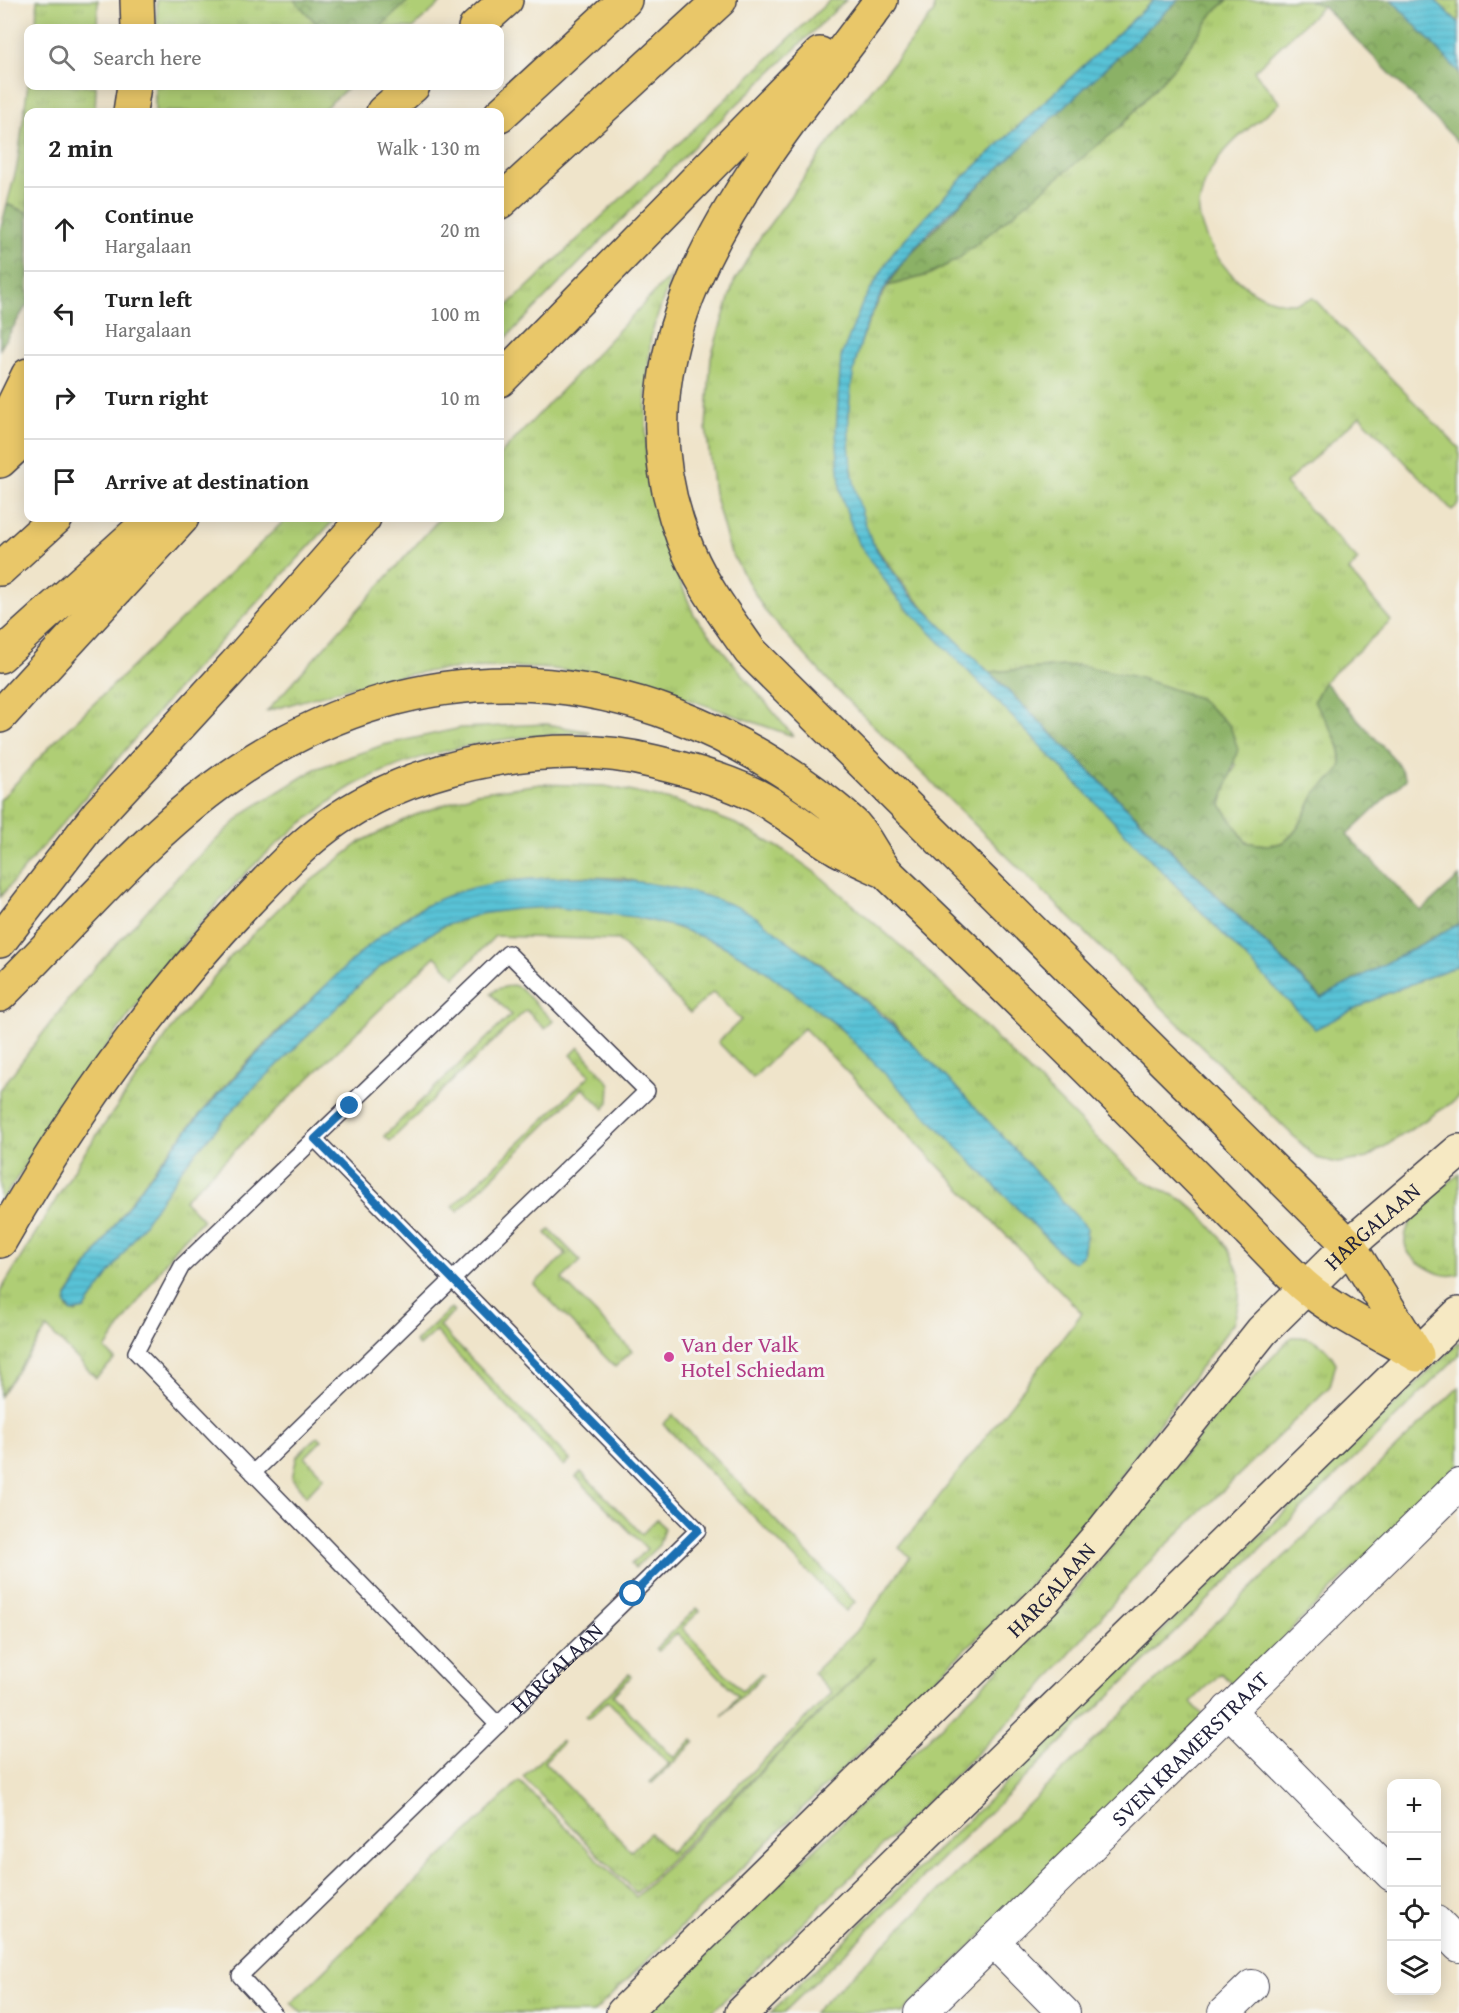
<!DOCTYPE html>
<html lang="en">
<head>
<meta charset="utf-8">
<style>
  body { margin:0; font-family:"Gentium Book Plus",serif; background:#f2f2f2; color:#222 }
  .controls { position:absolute; right:18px; bottom:18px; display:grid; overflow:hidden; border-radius:12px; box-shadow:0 3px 15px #0003 }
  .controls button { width:54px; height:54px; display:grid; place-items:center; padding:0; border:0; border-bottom:2px solid #e0e0e0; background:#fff; color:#222; font:30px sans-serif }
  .stop { position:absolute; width:18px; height:18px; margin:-14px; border:4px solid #1f6fb2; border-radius:50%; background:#fff }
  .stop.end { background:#1f6fb2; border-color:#fff; box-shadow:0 2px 6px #0008 }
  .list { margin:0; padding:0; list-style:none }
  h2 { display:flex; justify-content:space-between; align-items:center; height:78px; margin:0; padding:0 24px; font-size:26px }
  h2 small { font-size:20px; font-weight:400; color:#767676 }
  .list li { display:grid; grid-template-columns:39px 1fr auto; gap:18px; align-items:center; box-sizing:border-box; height:84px; padding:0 24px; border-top:2px solid #e0e0e0 }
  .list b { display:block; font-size:22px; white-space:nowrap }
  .list p { margin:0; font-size:20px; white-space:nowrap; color:#767676 }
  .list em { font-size:20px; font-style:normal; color:#767676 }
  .icon { flex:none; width:33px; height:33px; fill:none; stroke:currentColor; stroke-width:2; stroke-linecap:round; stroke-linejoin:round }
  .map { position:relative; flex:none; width:1459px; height:2013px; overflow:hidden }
  .search { position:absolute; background:#fff; box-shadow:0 3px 15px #0003; left:24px; top:24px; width:480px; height:66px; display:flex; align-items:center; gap:15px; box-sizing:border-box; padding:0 21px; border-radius:12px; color:#767676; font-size:22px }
  .panel { position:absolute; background:#fff; box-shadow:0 3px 15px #0003; left:24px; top:108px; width:480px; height:414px; border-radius:12px }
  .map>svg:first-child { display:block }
  .grass { fill:url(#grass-tufts); stroke:#687858; stroke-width:1.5; fill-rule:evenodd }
  .forest { fill:url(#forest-crowns); stroke:#566a50; stroke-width:1.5 }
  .water { fill:url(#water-rules); stroke:#3e7288; stroke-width:1.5 }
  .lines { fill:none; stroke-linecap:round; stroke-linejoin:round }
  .service-casing { stroke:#413f50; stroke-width:18 }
  .minor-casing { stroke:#413f50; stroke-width:34 }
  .secondary-casing { stroke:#413f50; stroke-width:36 }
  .motorway-casing { stroke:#413f50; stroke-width:36 }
  .service { stroke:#fff; stroke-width:15 }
  .minor { stroke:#fff; stroke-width:32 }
  .secondary { stroke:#f6e9c3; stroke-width:33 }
  .motorway { stroke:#e9c769; stroke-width:33 }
  .route { stroke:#1f6fb2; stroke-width:8 }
  .hotel-dot { fill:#d1479c; stroke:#f6f6f2; stroke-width:2 }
  .labels { text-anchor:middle; stroke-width:6; stroke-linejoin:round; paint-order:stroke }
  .street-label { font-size:22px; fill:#22223b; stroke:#f6f6f2 }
  .hotel-label { font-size:22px; fill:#b23c85; stroke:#f6f6f2; text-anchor:start }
</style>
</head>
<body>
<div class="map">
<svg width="1459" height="2013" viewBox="0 0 1459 2013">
  <defs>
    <pattern id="grass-tufts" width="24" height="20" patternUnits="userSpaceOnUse" patternTransform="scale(1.5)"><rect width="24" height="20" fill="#afce75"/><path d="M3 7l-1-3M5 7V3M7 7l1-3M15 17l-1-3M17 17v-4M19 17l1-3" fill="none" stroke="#96b166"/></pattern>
    <pattern id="forest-crowns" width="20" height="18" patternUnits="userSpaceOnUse" patternTransform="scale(1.5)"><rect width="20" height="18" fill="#8bb166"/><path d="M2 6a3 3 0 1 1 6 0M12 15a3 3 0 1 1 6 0" fill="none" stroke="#719055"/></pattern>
    <pattern id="water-rules" width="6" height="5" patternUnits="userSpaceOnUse" patternTransform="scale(1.5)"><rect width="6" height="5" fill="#59c2d6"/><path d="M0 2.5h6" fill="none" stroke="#4da6b9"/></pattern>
  </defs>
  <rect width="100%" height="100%" fill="#f6f6f2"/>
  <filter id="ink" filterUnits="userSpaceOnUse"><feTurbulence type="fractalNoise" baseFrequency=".0167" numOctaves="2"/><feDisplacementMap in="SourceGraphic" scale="12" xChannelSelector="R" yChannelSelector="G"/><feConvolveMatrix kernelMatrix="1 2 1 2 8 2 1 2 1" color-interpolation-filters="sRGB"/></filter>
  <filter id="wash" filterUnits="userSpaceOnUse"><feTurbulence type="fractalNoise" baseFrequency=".008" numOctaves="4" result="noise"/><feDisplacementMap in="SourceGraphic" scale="24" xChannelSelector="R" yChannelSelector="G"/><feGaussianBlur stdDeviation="1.35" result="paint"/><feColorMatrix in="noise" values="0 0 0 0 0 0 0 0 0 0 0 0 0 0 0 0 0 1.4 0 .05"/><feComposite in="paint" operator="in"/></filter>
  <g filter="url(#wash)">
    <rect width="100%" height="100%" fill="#efe4ca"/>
    <path class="grass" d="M 37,0 L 98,0 L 97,28 L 36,28 Z
      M 157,0 L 294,0 L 321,28 L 157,28 Z
      M 409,0 L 444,0 L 413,28 L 379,28 Z
      M 830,0 L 846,0 L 704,136 L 500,344 L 500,313 Z
      M 939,0 L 1154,0 L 952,188 L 894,251 L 841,357 L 841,495 L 898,599 L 1381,996 L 1459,965 L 1459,1098 L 1367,1158 L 1338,1163 L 1316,1158 L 836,689 L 765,611 L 730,551 L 714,493 L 706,427 L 711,357 L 734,282 L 759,239 L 832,139 L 934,12 L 934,5 Z
      M 1228,0 L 1308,0 L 1323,6 L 1254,71 L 1280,103 C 1253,125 1222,146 1207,178 C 1203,186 1198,205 1199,213 C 1205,256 1250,305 1295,303 C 1301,303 1307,299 1313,298 L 1459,448 L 1459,504 L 1452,510 L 1360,416 L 1285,484 L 1358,560 L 1349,571 L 1391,621 L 1324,682 L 1314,701 C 1323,717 1338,737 1341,756 C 1344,778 1322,781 1314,796 C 1305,812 1300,832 1283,842 C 1272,847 1257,844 1246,842 L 1221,805 L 1226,783 L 1236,765 L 1078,665 L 989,672 C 953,637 916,604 887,562 C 881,554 874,545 869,536 C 834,459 842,356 888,286 L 928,275 L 1120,127 L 1176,65 L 1214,12 Z
      M 1435,0 L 1459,0 L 1459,23 Z
      M 28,84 L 96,86 L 95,112 L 28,112 L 28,213 L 7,204 L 17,167 Z
      M 155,86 L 350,86 L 320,112 L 155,112 Z
      M 672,274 L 651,335 L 646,396 L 646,462 L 662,537 L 694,615 L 793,736 C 729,714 665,688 598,675 C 547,665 468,665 417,673 C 366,681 316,697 267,711 L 440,518 L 500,518 L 500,455 Z
      M 287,518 L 336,518 L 191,673 L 0,897 L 0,800 L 54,742 Z
      M 547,724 L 590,732 C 509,736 431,746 358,783 C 343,790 330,802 317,812 C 248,861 194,928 144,995 C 93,1063 46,1133 0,1204 L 0,1090 L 80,984 L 182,872 L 247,811 L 315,769 L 383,745 L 461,728 Z
      M 541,784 L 605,786 L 675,801 L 736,824 L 785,851 L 820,876 L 918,961 L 1117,1158 L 1142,1180 L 1185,1201 L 1200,1214 L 1221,1238 L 1232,1256 L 1240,1276 L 1239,1301 L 1234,1322 L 1103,1500 L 1027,1589 L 593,2013 L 302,2013 L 291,2003 L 519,1781 L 636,1897 L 875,1658 L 636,1893 L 523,1777 L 560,1741 L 562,1743 L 544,1762 L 631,1851 L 650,1833 L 670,1852 L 832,1693 L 813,1673 L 860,1627 L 910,1557 L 899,1548 L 1082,1313 L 804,1028 L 753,1078 L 718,1042 L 741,1020 L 713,992 L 690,1013 L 618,940 L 495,936 L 455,977 L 435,956 L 184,1200 L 203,1220 L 175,1248 L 105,1349 L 115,1359 L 96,1378 L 47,1328 L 0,1396 L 0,1292 L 83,1155 L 175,1024 L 232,955 L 289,898 L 362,841 L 413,816 L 476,793 ZM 580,877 L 623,878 L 742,909 L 824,966 L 888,1018 L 1087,1228 L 1083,1255 C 1027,1203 972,1151 916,1099 C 865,1051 815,1002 756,964 C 675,913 532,884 442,927 C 396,948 360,984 324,1018 C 275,1065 226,1113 184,1165 C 147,1213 113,1264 76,1313 L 68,1310 L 67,1296 C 99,1249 130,1199 166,1155 C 224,1083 289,1015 361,957 C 379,941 399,919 421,908 C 470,882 526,878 580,877 Z
      M 513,985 L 520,988 L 553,1021 L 545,1029 L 526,1010 L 390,1141 L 384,1136 L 511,1015 L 491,994 L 497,989 Z
      M 579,1047 L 610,1084 L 609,1103 L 604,1109 L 583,1088 L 458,1211 L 453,1206 L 590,1075 L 571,1055 Z
      M 1459,1174 L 1459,1274 C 1445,1278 1436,1273 1424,1266 C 1374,1239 1435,1194 1459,1174 Z
      M 550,1230 L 581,1261 L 562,1279 L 632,1351 L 615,1367 L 534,1284 L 566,1254 L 546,1233 Z
      M 451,1308 L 454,1311 L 439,1326 L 570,1460 L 564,1466 L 435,1331 L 419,1346 L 415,1342 Z
      M 1292,1337 C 1314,1336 1325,1344 1336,1363 L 1330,1386 L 1141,1570 L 1026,1705 L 711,2013 L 647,2013 L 1059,1611 L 1215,1416 Z
      M 1459,1342 L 1459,1355 L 1381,1432 L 783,2013 L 770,2013 Z
      M 1459,1387 L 1459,1464 L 1234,1686 L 1221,1673 L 1191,1702 L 1204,1716 L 902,2013 L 813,2013 Z
      M 673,1415 L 855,1602 L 846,1611 L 663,1424 Z
      M 318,1436 L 322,1440 L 305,1457 L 324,1477 L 306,1496 L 292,1478 L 297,1456 Z
      M 581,1472 L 642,1534 L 657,1519 L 664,1528 L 659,1545 L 635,1568 L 631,1564 L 647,1549 L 576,1477 Z
      M 697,1608 L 700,1611 L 682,1628 L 742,1691 L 761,1673 L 763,1675 L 722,1716 L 738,1696 L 677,1633 L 658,1651 L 656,1648 Z
      M 629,1674 L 631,1677 L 613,1695 L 674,1758 L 693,1740 L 695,1742 L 652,1783 L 650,1782 L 669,1764 L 608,1701 L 589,1718 L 586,1716 Z"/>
    <path class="forest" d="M 294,0 L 409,0 L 379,28 L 321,28 Z
      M 1178,0 L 1228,0 L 1214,12 L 1176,65 L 1120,127 L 958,259 L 928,275 L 888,286 L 905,259 L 964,200 Z
      M 1309,0 L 1392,0 L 1459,72 L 1459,143 L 1323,6 Z
      M 7,204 L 28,213 L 28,303 L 0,349 L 0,231 Z
      M 1078,665 L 1137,677 L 1199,698 L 1230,726 L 1238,749 L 1221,805 L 1246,842 C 1257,844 1272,847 1283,842 C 1300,832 1305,812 1314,796 C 1322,781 1344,778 1341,756 C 1339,737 1323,717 1314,701 L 1324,682 L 1396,761 L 1406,779 L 1347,835 L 1421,911 L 1459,877 L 1459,924 L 1322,998 L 989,672 Z"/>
    <path class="water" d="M 1154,0 L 1178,0 C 1123,52 1068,103 1013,155 C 977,188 935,222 905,259 C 843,336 834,443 869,534 C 877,555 896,576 909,594 L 1321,998 L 1459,924 L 1459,965 L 1381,996 L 1315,1029 L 898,599 L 857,541 L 841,495 L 836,432 L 841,357 L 862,304 L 894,251 L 952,188 Z
      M 1392,0 L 1435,0 L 1459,23 L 1459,72 Z
      M 580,877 C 635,879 689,887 740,908 C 760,917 779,935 796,947 C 907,1025 995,1129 1087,1228 L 1083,1255 L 1075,1262 L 1067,1259 L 837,1025 L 757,965 L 720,944 L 676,927 L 635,917 L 552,907 L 516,909 L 480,914 L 444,926 L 398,953 L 370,975 L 240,1102 L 184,1166 L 85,1309 L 72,1312 L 66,1305 L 67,1297 C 99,1249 130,1200 166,1156 C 210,1100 260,1050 311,1000 C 344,968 378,933 418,910 C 466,881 526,878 580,877 Z"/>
  </g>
  <g filter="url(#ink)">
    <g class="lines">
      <g class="service-casing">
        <g id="service">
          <path d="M 253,1473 L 647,1091 L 508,953 L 182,1266 L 136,1352 L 498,1725"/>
          <path id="s1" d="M 274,2013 L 240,1976 L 698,1530 L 315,1139"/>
        </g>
      </g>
      <g class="minor-casing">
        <g id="minor">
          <path d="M 1228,1710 L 1392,1875"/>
          <path d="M 1436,1922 L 1459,1946"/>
          <path d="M 993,1941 L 1064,2013"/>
          <path id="s2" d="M 920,2013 L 1459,1485"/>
          <path d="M 1224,2013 L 1252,1986"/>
        </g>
      </g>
      <g class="secondary-casing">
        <g id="secondary">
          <path id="s3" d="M 623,2013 L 1043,1601 L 1103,1531 L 1262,1331 L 1349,1245 L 1459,1151"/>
          <path d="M 742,2013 L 1459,1314"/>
        </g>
      </g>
      <g class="motorway-casing">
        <path id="motorway" d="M 137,0 L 138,28
          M 881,0 C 766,156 603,328 683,538 C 698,580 725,615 750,651 L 1349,1245 L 1416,1353
          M 475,28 L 506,0
          M 130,112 L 134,86
          M 383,112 L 413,86
          M 500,115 L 625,0
          M 500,202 L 720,0
          M 500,380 L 820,54
          M 0,432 L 28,375
          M 0,461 L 28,435
          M 0,569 L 56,518
          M 0,656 L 153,518
          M 0,716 L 182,518
          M 0,941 L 98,814 L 235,665 L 364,518
          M 0,995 C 78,919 148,830 240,769 C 427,644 636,661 814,792 C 827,802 843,814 855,826 C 869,842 876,863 891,877 C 973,955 1053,1034 1133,1114 C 1171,1152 1209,1190 1246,1228 C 1265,1247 1283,1267 1303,1285 C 1331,1310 1384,1336 1417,1355
          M 0,1241 C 69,1120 151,1003 247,902 C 276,872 304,841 339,818 C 424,762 556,737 655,762 C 689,770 727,781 757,796 C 786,811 810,833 838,849 C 853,857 869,864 884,871"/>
      </g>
      <use href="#service" class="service"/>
      <use href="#minor" class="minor"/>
      <use href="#secondary" class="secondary"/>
      <use href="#motorway" class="motorway"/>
    </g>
  </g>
  <g class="lines" filter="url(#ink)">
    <path class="route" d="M 350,1106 L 315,1139 L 698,1530 L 633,1594"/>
  </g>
  <circle class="hotel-dot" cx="669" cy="1357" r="6"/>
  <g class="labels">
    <g class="street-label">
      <text dy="8" stroke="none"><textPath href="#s3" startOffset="1088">HARGALAAN</textPath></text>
      <text dy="8" stroke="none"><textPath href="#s3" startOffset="602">HARGALAAN</textPath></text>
      <text dy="8" stroke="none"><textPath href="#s1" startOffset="492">HARGALAAN</textPath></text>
      <text dy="8" stroke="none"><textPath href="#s2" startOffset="378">SVEN KRAMERSTRAAT</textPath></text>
    </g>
    <g class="hotel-label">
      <text x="681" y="1352">Van der Valk<tspan x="681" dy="25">Hotel Schiedam</tspan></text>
    </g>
  </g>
</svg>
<div class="controls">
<button>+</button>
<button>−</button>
<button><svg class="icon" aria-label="locate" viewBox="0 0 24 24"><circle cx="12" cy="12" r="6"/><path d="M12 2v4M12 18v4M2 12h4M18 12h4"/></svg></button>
<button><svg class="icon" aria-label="layers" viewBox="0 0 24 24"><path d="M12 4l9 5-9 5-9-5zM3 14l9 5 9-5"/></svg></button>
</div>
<div class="stop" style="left:633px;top:1594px"></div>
<div class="stop end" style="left:350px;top:1106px"></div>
<div class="search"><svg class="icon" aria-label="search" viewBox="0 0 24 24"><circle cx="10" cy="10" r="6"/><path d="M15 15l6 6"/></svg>Search here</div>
<section class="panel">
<h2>2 min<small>Walk · 130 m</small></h2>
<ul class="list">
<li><svg class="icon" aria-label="ahead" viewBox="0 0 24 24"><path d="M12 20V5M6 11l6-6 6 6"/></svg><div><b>Continue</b><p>Hargalaan</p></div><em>20 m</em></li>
<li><svg class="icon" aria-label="left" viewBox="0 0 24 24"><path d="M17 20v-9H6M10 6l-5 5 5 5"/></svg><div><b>Turn left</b><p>Hargalaan</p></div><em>100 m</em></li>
<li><svg class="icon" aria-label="right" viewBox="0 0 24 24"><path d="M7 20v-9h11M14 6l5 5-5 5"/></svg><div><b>Turn right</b></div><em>10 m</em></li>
<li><svg class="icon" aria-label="arrive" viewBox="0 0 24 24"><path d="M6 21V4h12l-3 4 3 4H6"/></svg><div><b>Arrive at destination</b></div></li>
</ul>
</section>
</div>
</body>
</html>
